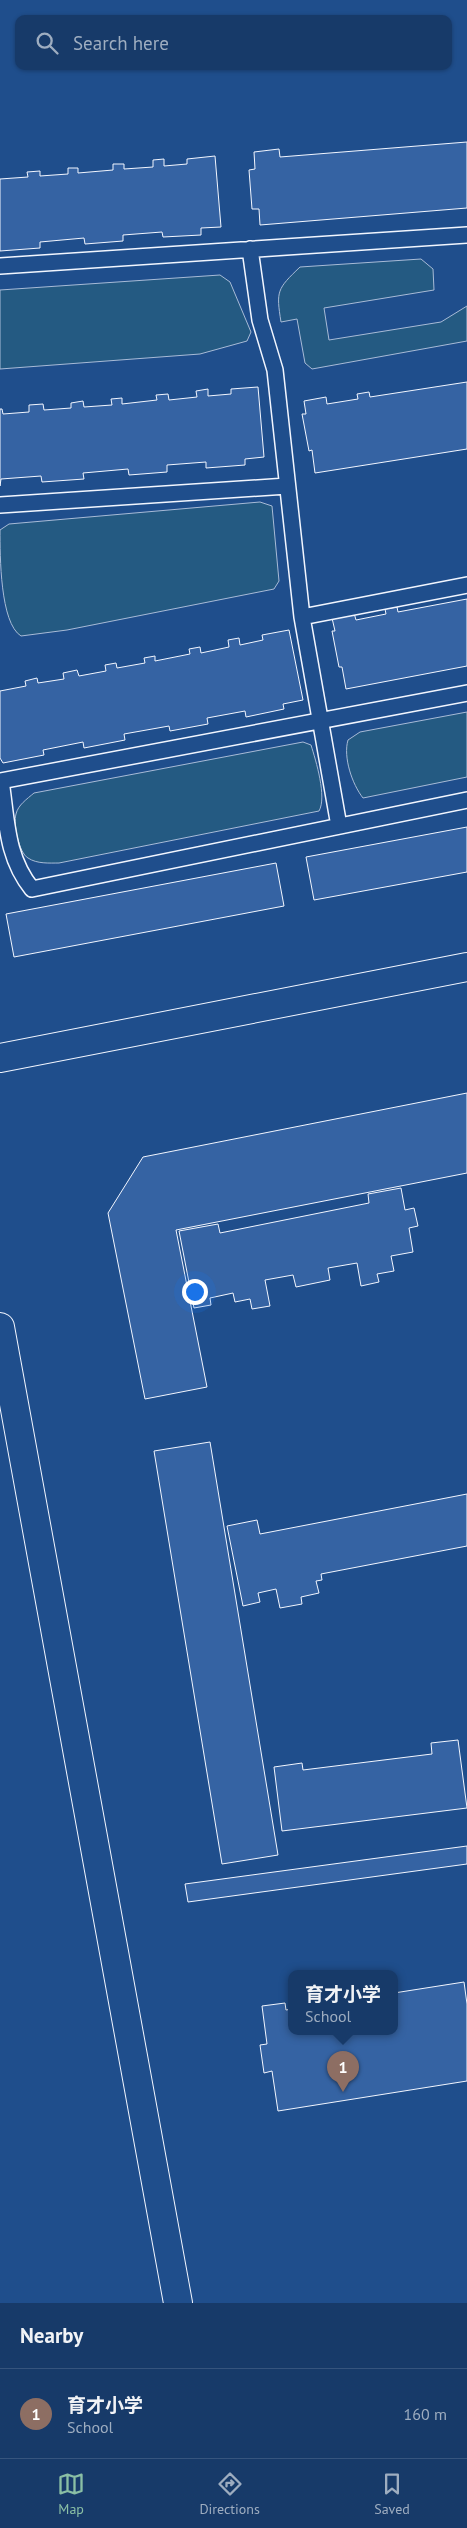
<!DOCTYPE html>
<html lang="en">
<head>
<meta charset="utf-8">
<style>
  body { margin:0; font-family:"PT Sans","Noto Sans SC",sans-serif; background:#244571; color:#f1f3f6 }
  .you { position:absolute; left:194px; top:1291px; width:18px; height:18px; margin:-12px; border:4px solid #fff; border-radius:50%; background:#1a73e8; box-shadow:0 0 0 8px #1a73e833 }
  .badge { display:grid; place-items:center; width:32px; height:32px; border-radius:50%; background:#8abfa5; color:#fff; font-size:16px; font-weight:700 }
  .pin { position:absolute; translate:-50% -41px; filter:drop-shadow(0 1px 2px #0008) }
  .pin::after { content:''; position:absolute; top:26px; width:18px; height:15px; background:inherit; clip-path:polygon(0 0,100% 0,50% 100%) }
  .popup { position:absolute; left:288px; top:1970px; width:110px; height:65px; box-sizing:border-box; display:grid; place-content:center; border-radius:10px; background:#173a69; filter:drop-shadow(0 1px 4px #0005); font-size:16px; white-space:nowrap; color:#9eadc0 }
  .popup b { font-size:19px; color:#f1f3f6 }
  .popup::after { content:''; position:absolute; left:50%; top:100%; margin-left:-10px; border:10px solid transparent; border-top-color:#173a69 }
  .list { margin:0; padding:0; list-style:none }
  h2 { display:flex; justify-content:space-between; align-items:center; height:65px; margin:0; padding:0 20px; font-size:21px }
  h2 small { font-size:16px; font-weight:400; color:#9eadc0 }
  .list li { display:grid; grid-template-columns:32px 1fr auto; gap:15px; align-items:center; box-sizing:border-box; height:90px; padding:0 20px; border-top:1px solid #36547d }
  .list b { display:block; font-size:19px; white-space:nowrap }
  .list p { margin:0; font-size:16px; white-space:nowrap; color:#9eadc0 }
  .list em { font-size:16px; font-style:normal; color:#9eadc0 }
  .icon { flex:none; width:28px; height:28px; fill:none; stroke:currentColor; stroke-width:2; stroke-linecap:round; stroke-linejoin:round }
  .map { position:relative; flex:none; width:467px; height:2303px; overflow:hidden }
  .search { position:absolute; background:#173a69; box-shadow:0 1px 4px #0004; left:15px; right:15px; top:15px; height:55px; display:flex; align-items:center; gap:12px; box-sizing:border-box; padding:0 18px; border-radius:10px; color:#9eadc0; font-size:19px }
  .sheet { height:155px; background:#173a69 }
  nav { display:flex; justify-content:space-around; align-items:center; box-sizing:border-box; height:70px; border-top:1px solid #36547d; background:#173a69; font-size:14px; color:#9eadc0 }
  nav a { display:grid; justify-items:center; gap:2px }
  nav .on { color:#8abfa5 }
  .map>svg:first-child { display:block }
  .green { fill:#245a82; stroke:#a8bbd7 }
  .building { fill:#3563a3; stroke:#f2f6ff }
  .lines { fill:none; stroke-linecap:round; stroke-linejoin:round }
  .lane-casing { stroke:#f2f6ff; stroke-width:18 }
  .secondary-casing { stroke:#f2f6ff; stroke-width:30 }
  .lane { stroke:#1f4e8c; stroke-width:15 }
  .secondary { stroke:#1f4e8c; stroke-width:28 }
</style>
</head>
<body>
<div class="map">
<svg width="467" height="2303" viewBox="0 0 467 2303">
  <rect width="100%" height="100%" fill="#1f4e8c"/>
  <path class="green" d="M 421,259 L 433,269 L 434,290 L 324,308 L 329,340 L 441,322 L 467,306 L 467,341 L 312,369 L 305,363 L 297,319 L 281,322 C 276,291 277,289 300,267 Z
    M 220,275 L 230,282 L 251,332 L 247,341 L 200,354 L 0,369 L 0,290 Z
    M 260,502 L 272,506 L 279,581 L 274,589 L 67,630 L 21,636 C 0,623 0,556 0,530 L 9,524 Z
    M 467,712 L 467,777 L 363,798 C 352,784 343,757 348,740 L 360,732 Z
    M 303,742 L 311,745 C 316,761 327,797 319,811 L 59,863 C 49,863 37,864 28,858 C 19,853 13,824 16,814 C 18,805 27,799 34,793 Z"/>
  <path class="building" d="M 467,142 L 467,208 L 260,225 L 259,209 L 252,209 L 249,170 L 255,169 L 254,152 L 279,149 L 280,157 Z
    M 215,156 L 221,227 L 201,228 L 201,235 L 163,237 L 162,232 L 123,235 L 123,241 L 85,244 L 84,238 L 40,242 L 40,248 L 0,251 L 0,179 L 28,177 L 27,172 L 40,171 L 40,176 L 68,174 L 68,168 L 78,168 L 78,173 L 113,170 L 113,164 L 124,164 L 124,169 L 153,167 L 153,160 L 164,159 L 164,166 L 187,164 L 187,159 Z
    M 467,382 L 467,449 L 315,473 L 312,450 L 309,451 L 302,414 L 306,414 L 304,401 L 326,397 L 327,404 L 358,399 L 357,394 L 369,392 L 370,397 Z
    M 258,387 L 264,457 L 245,459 L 245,465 L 206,468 L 206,462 L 167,465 L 167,472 L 129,475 L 128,469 L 83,473 L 84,479 L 42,482 L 41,476 L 1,479 L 0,486 L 0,409 L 2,409 L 3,414 L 29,412 L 29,405 L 43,404 L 44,410 L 71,408 L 71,403 L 83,401 L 84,407 L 112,405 L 111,399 L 122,398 L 122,404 L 157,400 L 156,395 L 168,394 L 169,400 L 197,397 L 196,391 L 208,389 L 208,396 L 231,394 L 231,389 Z
    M 467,599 L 467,666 L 346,689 L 342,667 L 339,667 L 332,631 L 335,631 L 332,618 L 354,613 L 356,620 L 386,614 L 385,609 L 397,607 L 398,612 Z
    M 289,630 L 303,700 L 283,704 L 284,709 L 246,717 L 245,711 L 207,718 L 208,724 L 170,731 L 169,726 L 124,734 L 125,740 L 84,748 L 83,742 L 43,750 L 44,755 L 3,763 L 0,758 L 0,691 L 26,686 L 25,681 L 37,678 L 38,683 L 64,679 L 63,673 L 77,670 L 79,676 L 106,671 L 105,665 L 116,663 L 117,668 L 145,663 L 144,658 L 155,656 L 155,661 L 190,654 L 189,649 L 200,647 L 201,653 L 229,647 L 228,640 L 239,638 L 240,645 L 263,640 L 262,635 Z
    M 467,827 L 467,872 L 314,900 L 306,857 Z
    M 276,863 L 284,906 L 14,957 L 6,914 Z
    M 467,1093 L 467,1173 L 176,1230 L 207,1387 L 145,1399 L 108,1213 L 143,1157 Z
    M 401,1188 L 405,1210 L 414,1208 L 418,1226 L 409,1228 L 413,1252 L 391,1256 L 394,1271 L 377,1274 L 379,1282 L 361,1286 L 357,1263 L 328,1268 L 330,1280 L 296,1287 L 293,1275 L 265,1280 L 270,1306 L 252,1309 L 250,1299 L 235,1302 L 233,1293 L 210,1298 L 211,1305 L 194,1308 L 179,1231 L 218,1224 L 220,1233 L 369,1203 L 368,1194 Z
    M 210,1442 L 278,1855 L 222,1864 L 154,1451 Z
    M 467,1494 L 467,1546 L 321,1574 L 322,1580 L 316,1581 L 319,1593 L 301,1597 L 302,1604 L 280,1608 L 276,1589 L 258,1593 L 260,1602 L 243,1606 L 227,1526 L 257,1520 L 260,1534 Z
    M 458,1740 L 467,1808 L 282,1831 L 274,1767 L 302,1763 L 303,1770 L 432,1754 L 431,1743 Z
    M 467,1846 L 467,1864 L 188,1902 L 185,1884 Z
    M 464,1982 L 467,2004 L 467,2081 L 278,2111 L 272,2071 L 264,2073 L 260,2045 L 267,2044 L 262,2006 L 285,2003 L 286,2010 L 292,2009 L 292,2031 L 394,2031 L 394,1993 Z"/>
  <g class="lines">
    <g class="lane-casing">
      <path id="lane" d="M 250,249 L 260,320 L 275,370 L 302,617 L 339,826
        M 0,266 L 467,235
        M 0,505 L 287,486
        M 302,617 L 467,585
        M 467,693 L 1,781 C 7,820 6,857 32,889 L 467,800"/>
    </g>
    <g class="secondary-casing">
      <path id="secondary" d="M 0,1058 L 467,967
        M 0,1327 L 178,2303"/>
    </g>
    <use href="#lane" class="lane"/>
    <use href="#secondary" class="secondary"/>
  </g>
</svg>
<div class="you"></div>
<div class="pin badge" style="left:343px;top:2092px;background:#8d6e63">1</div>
<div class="popup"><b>育才小学</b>School</div>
<div class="search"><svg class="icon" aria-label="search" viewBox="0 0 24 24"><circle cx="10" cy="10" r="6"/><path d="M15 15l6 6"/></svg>Search here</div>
</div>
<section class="sheet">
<h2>Nearby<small></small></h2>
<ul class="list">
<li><span class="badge" style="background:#8d6e63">1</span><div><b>育才小学</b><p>School</p></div><em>160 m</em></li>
</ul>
</section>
<nav>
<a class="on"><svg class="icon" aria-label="map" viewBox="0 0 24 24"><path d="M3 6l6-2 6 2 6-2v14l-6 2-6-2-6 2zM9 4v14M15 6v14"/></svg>Map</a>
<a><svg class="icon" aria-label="directions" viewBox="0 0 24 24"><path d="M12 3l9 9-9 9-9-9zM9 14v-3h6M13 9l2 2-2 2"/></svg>Directions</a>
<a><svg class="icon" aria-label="saved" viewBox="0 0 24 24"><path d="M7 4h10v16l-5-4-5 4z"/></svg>Saved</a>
</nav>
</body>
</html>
